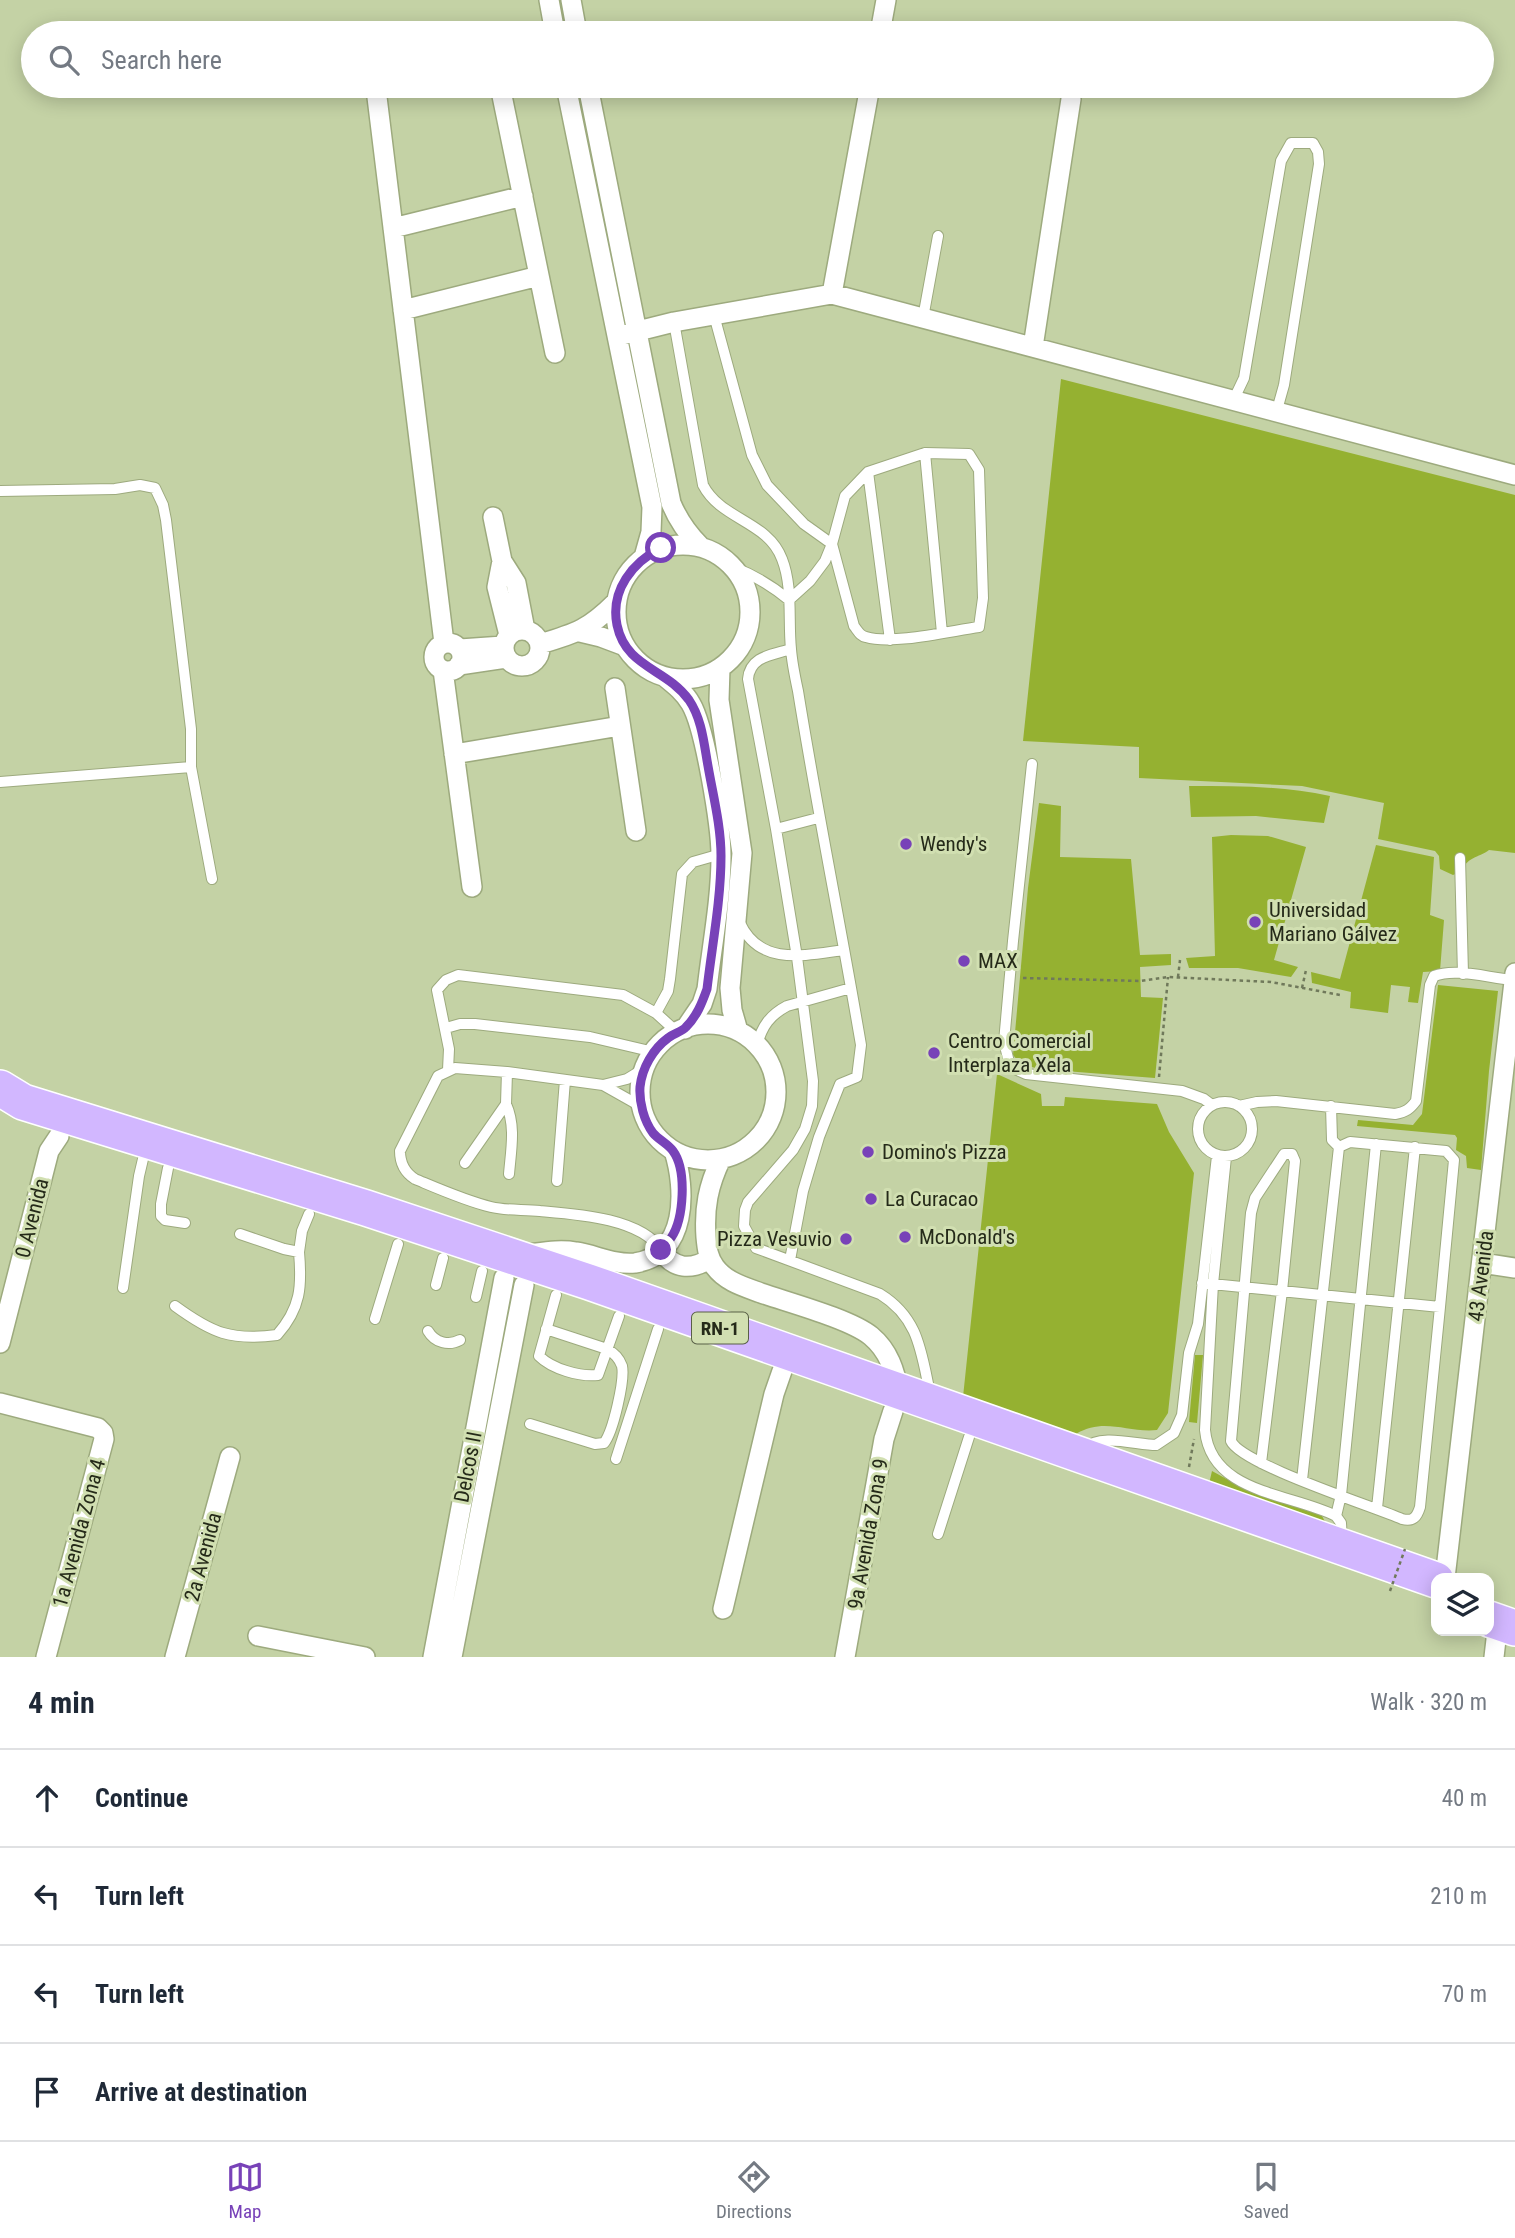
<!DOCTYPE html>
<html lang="en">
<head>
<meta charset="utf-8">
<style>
  body { margin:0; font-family:"Roboto Condensed",sans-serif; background:#f6f6f7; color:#1f2937 }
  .controls { position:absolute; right:21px; bottom:21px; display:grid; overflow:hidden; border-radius:14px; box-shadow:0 4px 18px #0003 }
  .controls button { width:63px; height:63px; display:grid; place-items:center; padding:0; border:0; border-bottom:2px solid #e0e1e3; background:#fff; color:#1f2937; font:35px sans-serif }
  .stop { position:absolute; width:21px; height:21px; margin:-16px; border:5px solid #7842b8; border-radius:50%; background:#fff }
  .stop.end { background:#7842b8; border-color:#fff; box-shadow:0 2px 7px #0008 }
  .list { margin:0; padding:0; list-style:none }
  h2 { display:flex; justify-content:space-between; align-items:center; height:91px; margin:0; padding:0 28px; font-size:30px }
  h2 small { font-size:23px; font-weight:400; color:#747a83 }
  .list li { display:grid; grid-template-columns:46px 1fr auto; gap:21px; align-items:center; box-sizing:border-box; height:98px; padding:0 28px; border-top:2px solid #e0e1e3 }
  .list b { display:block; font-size:26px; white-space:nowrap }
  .list em { font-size:23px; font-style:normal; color:#747a83 }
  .icon { flex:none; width:38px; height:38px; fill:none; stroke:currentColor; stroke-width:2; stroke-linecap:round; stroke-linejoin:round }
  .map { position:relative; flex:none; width:1515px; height:1657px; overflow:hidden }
  .search { position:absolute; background:#fff; box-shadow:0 4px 18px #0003; left:21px; right:21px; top:21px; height:77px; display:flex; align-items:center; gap:18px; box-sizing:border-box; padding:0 24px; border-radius:38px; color:#747a83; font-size:26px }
  .sheet { height:483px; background:#fff }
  nav { display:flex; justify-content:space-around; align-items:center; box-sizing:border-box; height:98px; border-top:2px solid #e0e1e3; background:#fff; font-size:19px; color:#747a83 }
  nav a { display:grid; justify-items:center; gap:4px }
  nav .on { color:#7842b8 }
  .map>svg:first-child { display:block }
  .green { fill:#95b131 }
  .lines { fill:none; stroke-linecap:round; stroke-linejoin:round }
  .lane-casing { stroke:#9daa7e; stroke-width:12 }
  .street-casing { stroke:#9daa7e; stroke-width:22 }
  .highway-casing { stroke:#fff; stroke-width:38 }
  .path { stroke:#70795b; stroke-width:2.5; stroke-dasharray:3.5 3.5; stroke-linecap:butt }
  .lane { stroke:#fff; stroke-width:10 }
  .street { stroke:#fff; stroke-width:19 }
  .highway { stroke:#d2b7ff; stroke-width:35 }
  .path-bridge { stroke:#70795b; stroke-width:2.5; stroke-dasharray:3.5 3.5; stroke-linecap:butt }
  .route { stroke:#7842b8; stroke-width:9 }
  .poi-dot { fill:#7842b8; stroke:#d1dfb1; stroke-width:2.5 }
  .labels { text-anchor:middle; stroke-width:6; stroke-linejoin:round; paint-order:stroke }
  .shield { fill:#d1dfb1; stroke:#596047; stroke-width:2 }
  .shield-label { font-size:19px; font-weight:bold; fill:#252a19 }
  .poi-label { font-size:21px; fill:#252a19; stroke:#d1dfb1; text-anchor:start }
  .street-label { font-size:21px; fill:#252a19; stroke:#d1dfb1 }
</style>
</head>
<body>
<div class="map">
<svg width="1515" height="1657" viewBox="0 0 1515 1657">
  <rect width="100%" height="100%" fill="#c4d2a5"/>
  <path class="green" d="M 1061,379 L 1515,495 L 1515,853 L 1489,850 C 1478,858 1467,857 1462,871 L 1453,875 L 1440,869 L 1439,856 L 1435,851 L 1378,839 L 1384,803 L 1302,786 L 1139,778 L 1139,747 L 1023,741 Z
    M 1189,786 C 1237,786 1283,786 1330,796 L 1324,823 L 1256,816 L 1191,817 Z
    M 1039,803 L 1061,806 L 1060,857 L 1131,859 L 1140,955 L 1171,954 L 1171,965 L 1140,967 L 1141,997 L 1163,998 L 1155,1078 L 1039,1069 L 1021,1064 L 1013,1055 L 1028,888 Z
    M 1231,835 L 1268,836 L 1306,847 L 1274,960 L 1298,967 L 1291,977 L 1238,968 L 1189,968 L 1186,958 L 1215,956 L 1212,837 Z
    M 1376,845 L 1434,857 L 1430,915 L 1444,920 L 1440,971 L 1423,972 L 1418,1003 L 1408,1002 L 1410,987 L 1391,985 L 1388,1013 L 1350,1008 L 1351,992 L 1312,983 L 1311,972 L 1340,979 Z
    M 1438,985 L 1498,991 L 1489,1071 L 1481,1170 L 1467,1168 L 1466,1156 L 1456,1150 L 1457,1138 L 1455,1135 L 1357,1126 L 1358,1120 L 1413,1125 L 1422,1114 Z
    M 997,1074 L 1041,1094 L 1042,1106 L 1064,1106 L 1065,1097 L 1157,1104 L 1169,1132 L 1194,1173 L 1168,1413 L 1157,1430 C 1127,1433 1104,1417 1076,1434 L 963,1397 Z
    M 1195,1355 L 1203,1355 L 1197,1423 L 1189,1422 Z
    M 1212,1471 L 1243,1488 L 1317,1513 L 1322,1516 L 1329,1529 L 1208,1488 Z"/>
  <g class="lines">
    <g class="lane-casing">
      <path id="lane" d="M 714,315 L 752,455 L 767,485 L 804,524 L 832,544 L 854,626 C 858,631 860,636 866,637 C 893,645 950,631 979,627 L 983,598 L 979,470 L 969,454 L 925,453 L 868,472 L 845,496 L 832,544 L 825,561 L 810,581 L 789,600 C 771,585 754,575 733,567
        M 923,318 L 938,236
        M 674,322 L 703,485 C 721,520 768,521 782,559 C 793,587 788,620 791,649 C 792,663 795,677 798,691 C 817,809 841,927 861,1045 L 857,1077 L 840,1084 L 819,1137 L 803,1191 L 790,1260
        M 1234,399 L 1244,378 L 1281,161 L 1291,143 L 1313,143 L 1318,152 L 1319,164 L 1284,385 L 1277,410
        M 925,453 L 942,633
        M 868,472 L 890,640
        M 0,491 L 115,489 L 140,485 L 155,488 L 163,505 L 166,520 L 191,729 L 191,767
        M 791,649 C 772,655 750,656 748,679 L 776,829 L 797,957 L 813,1081 L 812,1106 L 805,1129 L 793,1150 L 748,1202 L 745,1210 L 744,1226 L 756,1248 L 880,1294 C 919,1318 921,1352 930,1393
        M 1032,764 L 1013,941 L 1004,1042 L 1009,1062 L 1015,1069 L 1026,1074 L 1182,1091 L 1204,1099 L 1212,1105
        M 0,782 L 191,767 L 212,879
        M 776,829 L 818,818
        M 1460,858 L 1463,974
        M 740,923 C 760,967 806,955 844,950
        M 656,1013 L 668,991 L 670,979 L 682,874 L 693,862 L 721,854
        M 446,1028 L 460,1024 L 475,1024 L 590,1037 L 654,1052
        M 757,1045 C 762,1026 770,1015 787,1006 L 851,988
        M 448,1070 L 449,1049 L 437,990 L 446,980 L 458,975 L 623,995 L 656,1013 L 678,1033
        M 603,1085 L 627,1079 L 645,1068
        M1198 1129a27 27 0 1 1 54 0a27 27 0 1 1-54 0Z
        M 506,1104 C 516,1126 511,1150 509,1174
        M 1239,1106 L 1257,1102 L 1276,1101 L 1395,1114 C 1406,1112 1410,1109 1416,1101 L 1430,985 L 1434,976 C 1457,967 1491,979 1515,980
        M 642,1107 L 603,1085 L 507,1072 L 455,1068 L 438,1076 L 400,1151 C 400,1163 404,1172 415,1179 C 439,1189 466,1201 491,1207 C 507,1211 525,1209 540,1211 C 575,1214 641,1218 661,1250
        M 1226,1157 L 1213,1284 L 1205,1430 C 1211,1494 1291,1493 1336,1516 L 1341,1523 L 1342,1541
        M 465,1163 L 506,1104 L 507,1072
        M 168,1168 L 161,1204 L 161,1216 L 165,1220 L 185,1223
        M 557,1181 L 565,1080
        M 240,1234 L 284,1249 L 299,1252 L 302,1231 L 309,1214
        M 1202,1283 L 1440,1307 L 1454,1160 L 1446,1151 L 1350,1142 L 1339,1147 L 1332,1140 L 1331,1106
        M 436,1285 L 443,1258
        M 123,1288 L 139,1176 L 143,1159
        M 556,1295 L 539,1356 C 552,1369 580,1377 598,1375 L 619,1316
        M 476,1297 L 482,1271
        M 175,1306 C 212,1333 231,1341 277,1335 C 301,1308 302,1286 299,1252
        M 375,1319 L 398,1244
        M 428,1331 C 435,1343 449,1346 460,1340
        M 530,1424 L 595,1444 L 604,1443 C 613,1432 625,1380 622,1366 C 619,1358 615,1354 607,1349 L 546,1329
        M 1086,1448 C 1100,1433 1137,1445 1156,1445 L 1174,1433 L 1182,1415 L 1189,1353 L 1198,1324 L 1217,1156
        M 616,1459 L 658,1329
        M 1261,1463 L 1282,1291 L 1295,1161 L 1292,1154 L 1284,1154 L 1255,1198 L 1251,1213 L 1231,1441 C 1241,1464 1372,1506 1402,1519 C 1413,1522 1417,1517 1420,1507 L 1440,1307
        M 1302,1480 L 1339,1147
        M 1377,1508 L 1415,1147
        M 1336,1516 L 1341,1495 L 1376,1144
        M 938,1534 L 969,1437"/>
    </g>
    <g class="street-casing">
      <path id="street" d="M 549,0 L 555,33
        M 571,0 L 577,33
        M 880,33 L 886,0
        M 500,86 L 555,353
        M 566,86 L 652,507 L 651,532 L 644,557
        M 588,86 L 671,503 C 678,520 687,533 700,546
        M 376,89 L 444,643
        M 393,228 L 523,196
        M 832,294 L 870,86
        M 403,310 L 539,276
        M 618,336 L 674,322 L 832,294 L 1515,475
        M 1033,347 L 1071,99
        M 493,517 L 502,561 L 516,583 L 525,630
        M616 612a67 67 0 1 1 134 0a67 67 0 1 1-134 0Z
        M 502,561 L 497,587 L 509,635
        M504 648a18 18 0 1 1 36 0a18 18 0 1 1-36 0Z
        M 580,632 L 601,637 L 625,646
        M434 657a14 14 0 1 1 28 0a14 14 0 1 1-28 0Z
        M 540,644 C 577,633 589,629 616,602
        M 460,649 L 503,646
        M 459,665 L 506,658
        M 720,668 L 719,700 L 742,853 L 730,988 L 732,1010 L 738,1031
        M 443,670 L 472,887
        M 665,677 C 675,685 685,693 691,704 C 705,728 721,826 721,856 C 721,900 712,945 707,989 L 702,1004 L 685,1029
        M 615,688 L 636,831
        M 454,754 L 620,726
        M640 1092a68 68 0 1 1 136 0a68 68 0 1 1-136 0Z
        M 721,1159 C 708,1186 704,1208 706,1237 C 707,1248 708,1258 715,1267 C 726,1282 745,1287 761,1293 C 790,1303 850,1319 871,1336 C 889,1351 895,1371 899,1393
        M 661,1250 C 674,1270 691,1270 710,1259
        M 528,1254 C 544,1252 560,1249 576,1252 C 596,1255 614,1265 635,1263 C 688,1255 686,1189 674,1151
        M 1482,1263 L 1515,1268
        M 0,1343 L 49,1151 L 59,1136
        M 0,1403 L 98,1428 L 103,1433 L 104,1439 L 46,1657
        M 1445,1578 L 1515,973
        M 723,1609 L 774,1394 L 782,1371
        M 258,1636 L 365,1657
        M 175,1657 L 230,1457
        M 433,1657 L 504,1278
        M 452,1657 L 524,1285
        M 845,1657 L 884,1439 L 893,1411
        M 1494,1657 L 1498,1622"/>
    </g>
    <g class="highway-casing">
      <path id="highway" d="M 0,1088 L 23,1102 L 366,1208 L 589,1282 L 1436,1580
        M 1489,1619 L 1515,1628"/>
    </g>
    <path class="path" d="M 1178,977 L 1180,960
      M 1023,978 L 1141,981 L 1168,977 L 1271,982 L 1340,995
      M 1302,988 L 1306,970
      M 1159,1077 L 1168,977
      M 1189,1467 L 1194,1439"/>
    <use href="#lane" class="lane"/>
    <use href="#street" class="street"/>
    <use href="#highway" class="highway"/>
    <path class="path-bridge" d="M 1390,1591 L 1405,1549"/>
  </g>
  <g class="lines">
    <path class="route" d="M 661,1250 C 664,1247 668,1243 671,1238 C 684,1219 687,1170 673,1151 C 668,1144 659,1140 653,1133 C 644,1121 639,1102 640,1087 C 642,1068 653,1049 668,1038 C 674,1033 682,1032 686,1027 C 697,1016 702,1003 707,989 C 712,946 721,900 721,856 C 721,826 713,795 708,766 C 704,744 702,719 689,700 C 666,668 626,668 617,625 C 610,590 633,562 661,548"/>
  </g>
  <g class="poi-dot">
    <circle cx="906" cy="844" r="7"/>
    <circle cx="1255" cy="922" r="7"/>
    <circle cx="964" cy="961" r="7"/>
    <circle cx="934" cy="1053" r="7"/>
    <circle cx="868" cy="1152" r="7"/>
    <circle cx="871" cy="1199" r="7"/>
    <circle cx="905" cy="1237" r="7"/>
    <circle cx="846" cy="1239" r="7"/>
  </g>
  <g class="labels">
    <rect class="shield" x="692" y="1312.5" width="56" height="31" rx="5"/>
    <g class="shield-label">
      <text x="720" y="1335">RN-1</text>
    </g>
    <g class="poi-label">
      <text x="920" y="851">Wendy's</text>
      <text x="1269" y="917">Universidad<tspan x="1269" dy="24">Mariano Gálvez</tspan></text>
      <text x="978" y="968">MAX</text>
      <text x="948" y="1048">Centro Comercial<tspan x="948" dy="24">Interplaza Xela</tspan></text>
      <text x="882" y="1159">Domino's Pizza</text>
      <text x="885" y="1206">La Curacao</text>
      <text x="919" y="1244">McDonald's</text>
      <text x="832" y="1246" text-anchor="end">Pizza Vesuvio</text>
    </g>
    <g class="street-label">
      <text transform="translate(32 1218) rotate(-76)" y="7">0 Avenida</text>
      <text transform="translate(1481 1276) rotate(-83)" y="7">43 Avenida</text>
      <text transform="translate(468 1467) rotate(-79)" y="7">Delcos II</text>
      <text transform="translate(79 1533) rotate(-75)" y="7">1a Avenida Zona 4</text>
      <text transform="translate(868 1534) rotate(-80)" y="7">9a Avenida Zona 9</text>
      <text transform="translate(203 1557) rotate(-75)" y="7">2a Avenida</text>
    </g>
  </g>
</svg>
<div class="controls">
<button><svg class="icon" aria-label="layers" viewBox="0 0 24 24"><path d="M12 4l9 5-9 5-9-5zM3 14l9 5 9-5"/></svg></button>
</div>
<div class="stop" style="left:661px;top:548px"></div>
<div class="stop end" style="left:661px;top:1250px"></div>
<div class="search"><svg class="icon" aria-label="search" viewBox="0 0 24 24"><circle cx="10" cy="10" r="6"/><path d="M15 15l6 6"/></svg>Search here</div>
</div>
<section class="sheet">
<h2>4 min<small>Walk · 320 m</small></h2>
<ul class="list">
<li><svg class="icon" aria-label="ahead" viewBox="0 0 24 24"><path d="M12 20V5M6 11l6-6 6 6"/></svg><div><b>Continue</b></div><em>40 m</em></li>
<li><svg class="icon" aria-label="left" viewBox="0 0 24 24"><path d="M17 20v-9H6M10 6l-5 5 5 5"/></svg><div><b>Turn left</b></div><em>210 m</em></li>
<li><svg class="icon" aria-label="left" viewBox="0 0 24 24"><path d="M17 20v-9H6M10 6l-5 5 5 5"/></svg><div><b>Turn left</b></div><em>70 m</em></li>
<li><svg class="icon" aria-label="arrive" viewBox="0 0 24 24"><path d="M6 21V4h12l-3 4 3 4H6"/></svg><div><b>Arrive at destination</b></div></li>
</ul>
</section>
<nav>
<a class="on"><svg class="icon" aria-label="map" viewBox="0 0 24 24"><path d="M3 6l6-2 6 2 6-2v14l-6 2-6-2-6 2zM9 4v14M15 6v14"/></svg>Map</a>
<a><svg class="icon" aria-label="directions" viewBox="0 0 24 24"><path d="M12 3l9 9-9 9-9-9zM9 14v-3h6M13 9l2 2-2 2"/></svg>Directions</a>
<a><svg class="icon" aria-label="saved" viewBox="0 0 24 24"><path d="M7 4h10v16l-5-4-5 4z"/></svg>Saved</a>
</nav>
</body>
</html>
